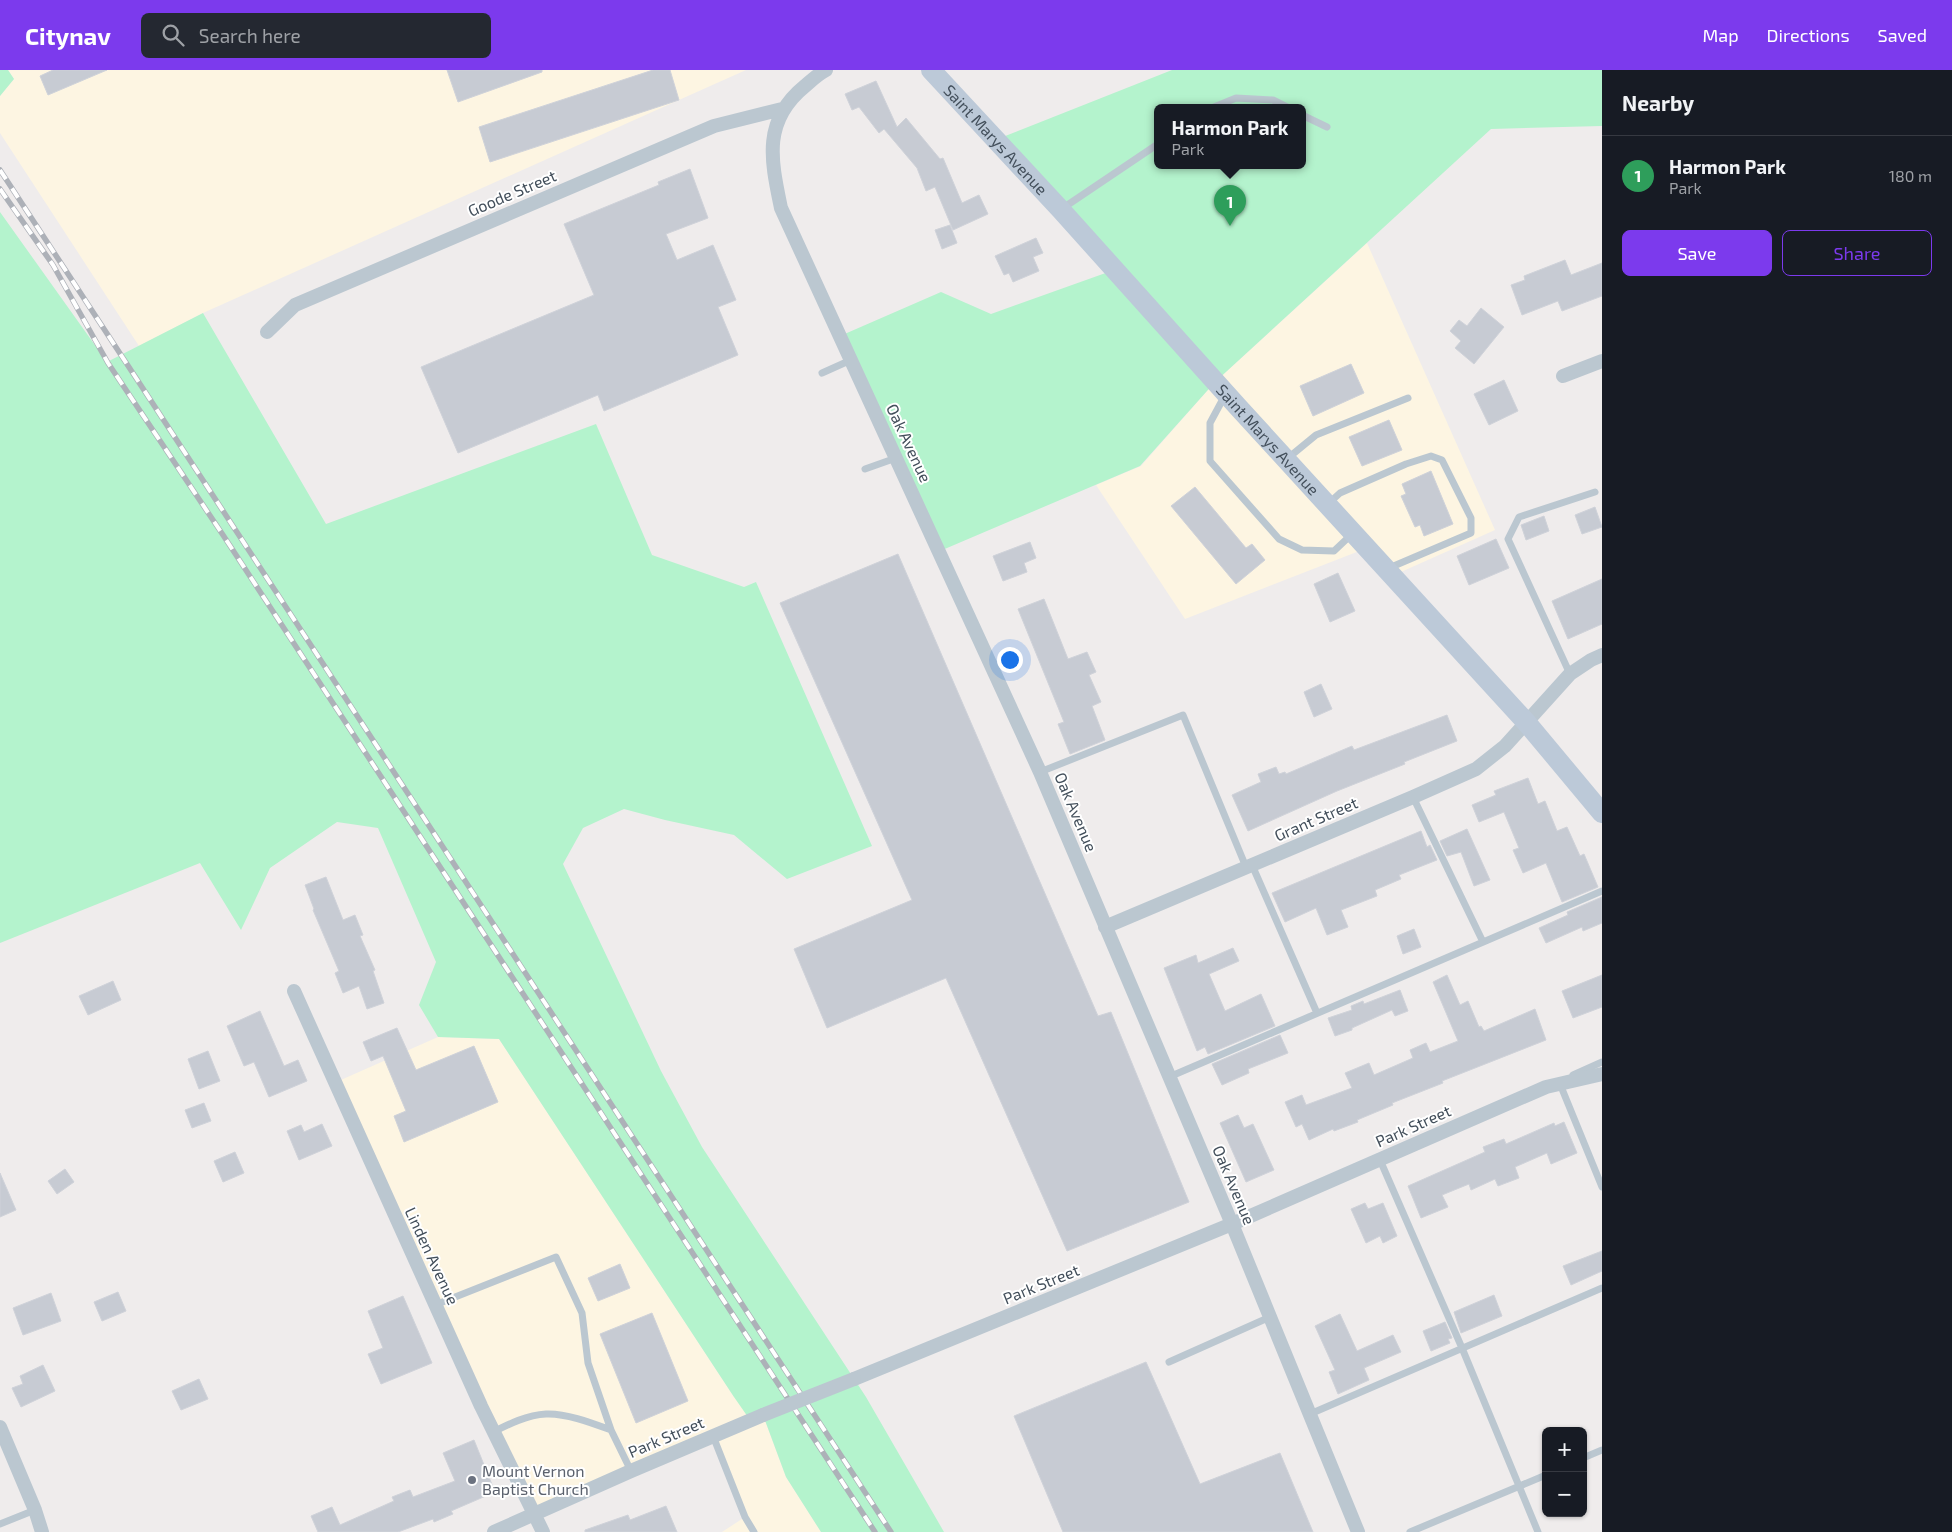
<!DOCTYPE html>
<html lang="en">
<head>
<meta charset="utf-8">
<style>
  body { margin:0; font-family:"Exo 2",sans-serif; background:#242831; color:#f1f3f6 }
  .controls { position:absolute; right:15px; bottom:15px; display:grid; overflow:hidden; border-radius:8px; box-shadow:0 1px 4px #0004 }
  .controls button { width:45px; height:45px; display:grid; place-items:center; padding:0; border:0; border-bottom:1px solid #363941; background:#171b24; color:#f1f3f6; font:25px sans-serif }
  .you { position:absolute; left:1009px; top:589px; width:18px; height:18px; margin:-12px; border:4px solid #fff; border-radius:50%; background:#1a73e8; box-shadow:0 0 0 8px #1a73e833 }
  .badge { display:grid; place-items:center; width:32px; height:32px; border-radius:50%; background:#7c3aed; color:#fff; font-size:16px; font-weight:700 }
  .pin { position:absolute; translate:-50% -41px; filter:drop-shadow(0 1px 2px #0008) }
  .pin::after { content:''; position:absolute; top:26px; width:18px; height:15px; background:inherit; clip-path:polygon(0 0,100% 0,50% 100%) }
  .popup { position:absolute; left:1154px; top:34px; width:152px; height:65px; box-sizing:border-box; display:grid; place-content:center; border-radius:8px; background:#171b24; filter:drop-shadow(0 1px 4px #0005); font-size:16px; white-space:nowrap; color:#9ea1a6 }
  .popup b { font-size:19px; color:#f1f3f6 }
  .popup::after { content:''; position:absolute; left:50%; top:100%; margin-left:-10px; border:10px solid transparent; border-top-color:#171b24 }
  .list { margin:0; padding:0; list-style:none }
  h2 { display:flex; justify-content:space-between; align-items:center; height:65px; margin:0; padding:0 20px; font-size:21px }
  h2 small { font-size:16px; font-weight:400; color:#9ea1a6 }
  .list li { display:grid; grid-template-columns:32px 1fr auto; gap:15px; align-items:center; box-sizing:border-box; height:80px; padding:0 20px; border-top:1px solid #363941 }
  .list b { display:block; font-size:19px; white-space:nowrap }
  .list p { margin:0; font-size:16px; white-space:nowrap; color:#9ea1a6 }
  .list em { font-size:16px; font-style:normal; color:#9ea1a6 }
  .actions { display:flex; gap:10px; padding:15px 20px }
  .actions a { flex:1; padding:11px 0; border:1px solid #7c3aed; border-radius:8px; text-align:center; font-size:18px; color:#7c3aed }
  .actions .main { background:#7c3aed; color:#fff }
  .icon { flex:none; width:28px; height:28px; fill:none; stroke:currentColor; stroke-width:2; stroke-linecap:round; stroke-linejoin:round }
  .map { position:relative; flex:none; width:1602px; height:1462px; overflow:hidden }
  header { display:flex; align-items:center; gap:30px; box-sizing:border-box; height:70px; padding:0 25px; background:#7c3aed; color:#fff }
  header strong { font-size:24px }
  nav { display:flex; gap:28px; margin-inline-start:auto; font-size:18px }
  .search { width:350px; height:45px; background:#242831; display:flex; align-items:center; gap:12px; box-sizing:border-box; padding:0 18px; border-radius:8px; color:#9ea1a6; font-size:19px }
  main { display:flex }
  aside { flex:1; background:#171b24 }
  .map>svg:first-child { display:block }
  .commercial { fill:#fdf5e2 }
  .green { fill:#b4f3cd; fill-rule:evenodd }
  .building { fill:#c7cbd3; stroke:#cfd2d9 }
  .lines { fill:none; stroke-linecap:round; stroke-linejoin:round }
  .lane { stroke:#bbc7d0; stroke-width:7 }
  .street { stroke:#bbc7d0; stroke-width:14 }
  .secondary { stroke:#bcc9d8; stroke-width:20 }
  .rail-casing { stroke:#adb1b8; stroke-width:5.5 }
  .rail { stroke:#fff; stroke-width:4; stroke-dasharray:11; stroke-linecap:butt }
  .street-bridge { stroke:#bbc7d0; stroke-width:14 }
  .worship-dot { fill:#6b7280; stroke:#fff; stroke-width:2 }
  .labels { text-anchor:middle; stroke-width:4; stroke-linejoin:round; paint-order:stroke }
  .street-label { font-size:16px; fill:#434f5b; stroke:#fff }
  .worship-label { font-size:16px; fill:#5b616d; stroke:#fff; text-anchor:start }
</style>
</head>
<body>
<header>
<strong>Citynav</strong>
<div class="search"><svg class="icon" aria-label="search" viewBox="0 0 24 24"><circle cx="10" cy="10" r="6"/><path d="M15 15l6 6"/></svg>Search here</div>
<nav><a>Map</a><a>Directions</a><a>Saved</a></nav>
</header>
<main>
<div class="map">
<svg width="1602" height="1462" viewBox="0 0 1602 1462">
  <rect width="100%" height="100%" fill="#efecec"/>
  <path class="commercial" d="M 8,0 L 746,0 L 203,243 L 139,276 L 0,63 L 0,26 L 14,9 Z
    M 1367,173 L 1495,460 L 1392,506 L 1367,478 L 1185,549 L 1096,415 L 1141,396 L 1215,312 Z
    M 438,967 L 499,969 L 734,1327 L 763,1345 L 786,1407 L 821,1462 L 722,1462 L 745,1447 L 713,1366 L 535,1445 L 334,1013 Z"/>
  <path class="green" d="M 0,0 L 8,0 L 14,9 L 0,26 Z
    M 1172,0 L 1602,0 L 1602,56 L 1491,59 L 1215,312 L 1140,396 L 940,481 L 840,266 L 941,222 L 991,244 L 1114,200 L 995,70 ZM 1158,37 L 1302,37 L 1302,95 L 1158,95 Z
    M 0,142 L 107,292 L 203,243 L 326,454 L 596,354 L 652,485 L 744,517 L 756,512 L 872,776 L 787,809 L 734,765 L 665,750 L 624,739 L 583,758 L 563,794 L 661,1001 L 702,1077 L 866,1327 L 944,1462 L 821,1462 L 786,1407 L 763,1345 L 750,1350 L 734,1327 L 499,969 L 438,967 L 419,935 L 436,892 L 378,758 L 337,752 L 270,798 L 241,860 L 200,793 L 0,873 Z"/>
  <path class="building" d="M 53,0 L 107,0 L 48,25 L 40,6 Z
    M 447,0 L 542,0 L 542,2 L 458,32 Z
    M 653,0 L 670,0 L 679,30 L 490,92 L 479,57 Z
    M 876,11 L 897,57 L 906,48 L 940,89 L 943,88 L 962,133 L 979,125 L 988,144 L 953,160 L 935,117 L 926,121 L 917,98 L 884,59 L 879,63 L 859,37 L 852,40 L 845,24 Z
    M 690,99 L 708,148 L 666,164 L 677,190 L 713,175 L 736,230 L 718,237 L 738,285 L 604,341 L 598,325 L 458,383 L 421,297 L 594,225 L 564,154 L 659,115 L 658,112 Z
    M 950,155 L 957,173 L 942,179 L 935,160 Z
    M 1036,168 L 1043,183 L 1033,187 L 1039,201 L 1013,212 L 1009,203 L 1004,205 L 995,186 Z
    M 1565,190 L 1571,205 L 1602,193 L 1602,226 L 1562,241 L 1558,231 L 1522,245 L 1511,215 L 1525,210 L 1524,206 Z
    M 1481,238 L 1504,257 L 1474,294 L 1455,278 L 1461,271 L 1450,261 L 1459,250 L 1467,256 Z
    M 1351,294 L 1364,323 L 1313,346 L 1300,316 Z
    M 1504,310 L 1518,341 L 1489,355 L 1474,324 Z
    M 1389,350 L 1402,380 L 1362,396 L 1349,367 Z
    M 1431,401 L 1453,454 L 1424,466 L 1420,455 L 1415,457 L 1401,426 L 1406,424 L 1402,414 Z
    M 1195,417 L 1246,478 L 1252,474 L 1265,490 L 1236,514 L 1171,436 Z
    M 1595,437 L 1602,457 L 1582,464 L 1575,445 Z
    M 1544,446 L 1549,461 L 1526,470 L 1521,455 Z
    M 1496,469 L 1509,498 L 1469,515 L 1457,486 Z
    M 1030,472 L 1036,488 L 1024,493 L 1027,502 L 1003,511 L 993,486 Z
    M 898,484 L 1098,946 L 1111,942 L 1189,1132 L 1067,1181 L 946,908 L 827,958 L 794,879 L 912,830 L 780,533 Z
    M 1338,503 L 1355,541 L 1330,552 L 1314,514 Z
    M 1602,509 L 1602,554 L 1568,569 L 1552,531 Z
    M 1044,529 L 1068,589 L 1087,582 L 1096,602 L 1089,605 L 1101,632 L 1092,636 L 1105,670 L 1070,684 L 1058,654 L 1064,652 L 1018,539 Z
    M 1321,614 L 1332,639 L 1314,647 L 1304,622 Z
    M 1447,645 L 1457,671 L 1404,692 L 1405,694 L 1337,721 L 1248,761 L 1232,725 L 1261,712 L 1258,704 L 1276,697 L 1279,704 L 1285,702 L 1286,704 L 1352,676 L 1354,680 Z
    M 1528,708 L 1538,734 L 1545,731 L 1557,761 L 1567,757 L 1580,786 L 1584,784 L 1598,817 L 1562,832 L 1546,793 L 1523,803 L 1513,780 L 1519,778 L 1504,742 L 1479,752 L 1472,735 L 1496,725 L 1494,721 Z
    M 1467,759 L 1490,810 L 1474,816 L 1461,782 L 1447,786 L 1440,771 Z
    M 1421,761 L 1427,777 L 1430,775 L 1437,790 L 1399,805 L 1401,809 L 1375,820 L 1377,826 L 1341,840 L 1348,857 L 1327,865 L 1316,838 L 1285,852 L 1272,823 Z
    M 326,807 L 343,850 L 355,845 L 363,865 L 360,866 L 375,900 L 373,901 L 384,933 L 367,939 L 359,916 L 343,923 L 335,903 L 339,901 L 313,840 L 314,839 L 305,815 Z
    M 1602,827 L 1602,853 L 1583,861 L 1582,857 L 1546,873 L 1539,858 L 1568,845 L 1567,842 Z
    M 1414,859 L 1421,877 L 1403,884 L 1397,866 Z
    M 1233,878 L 1239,891 L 1209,904 L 1225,941 L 1261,924 L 1275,956 L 1208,984 L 1205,977 L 1197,981 L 1164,898 L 1196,885 L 1198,893 Z
    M 1447,905 L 1460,935 L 1468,931 L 1479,957 L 1481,956 L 1484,961 L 1535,939 L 1546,970 L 1442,1011 L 1443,1013 L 1392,1033 L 1393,1035 L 1357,1050 L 1358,1052 L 1334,1061 L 1333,1059 L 1309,1070 L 1302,1054 L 1296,1057 L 1285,1032 L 1302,1025 L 1306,1035 L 1352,1018 L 1345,1003 L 1369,993 L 1374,1005 L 1413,988 L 1410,980 L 1426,973 L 1430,982 L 1458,971 L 1433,912 Z
    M 1602,905 L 1602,937 L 1573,948 L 1562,921 Z
    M 113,911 L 121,930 L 88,945 L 79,926 Z
    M 1400,920 L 1408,941 L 1395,946 L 1392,940 L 1352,958 L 1352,960 L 1335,966 L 1328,948 L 1352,940 L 1351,936 L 1363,931 L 1364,934 Z
    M 260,941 L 284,996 L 298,990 L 307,1011 L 269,1027 L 254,992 L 244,996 L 227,956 Z
    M 397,958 L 416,1000 L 474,976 L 498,1032 L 404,1072 L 394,1046 L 406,1041 L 383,986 L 371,991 L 363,972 Z
    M 1280,965 L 1288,983 L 1248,999 L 1249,1003 L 1222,1015 L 1212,994 Z
    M 208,981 L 220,1011 L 199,1019 L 188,989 Z
    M 204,1033 L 211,1051 L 192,1058 L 185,1040 Z
    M 1238,1045 L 1244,1058 L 1253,1054 L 1274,1100 L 1246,1112 L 1220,1053 Z
    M 1564,1052 L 1577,1083 L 1551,1094 L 1547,1083 L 1515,1097 L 1519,1108 L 1498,1116 L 1495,1109 L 1471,1120 L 1469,1114 L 1442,1125 L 1448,1137 L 1421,1148 L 1408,1116 L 1485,1082 L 1483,1077 L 1504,1069 L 1506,1074 L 1554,1053 L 1555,1056 Z
    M 322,1054 L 332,1076 L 299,1090 L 287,1061 L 301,1055 L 304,1062 Z
    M 235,1082 L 244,1103 L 223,1112 L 214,1091 Z
    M 65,1099 L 74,1112 L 57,1124 L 48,1111 Z
    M 0,1103 L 16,1140 L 0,1147 Z
    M 1365,1133 L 1368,1139 L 1383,1133 L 1397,1166 L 1383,1173 L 1380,1166 L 1366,1173 L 1351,1139 Z
    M 1602,1181 L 1602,1201 L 1571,1215 L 1563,1196 Z
    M 620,1194 L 630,1218 L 598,1231 L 588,1208 Z
    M 118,1222 L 126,1241 L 102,1251 L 94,1232 Z
    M 51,1223 L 61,1251 L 23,1265 L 13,1238 Z
    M 1494,1225 L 1502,1246 L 1461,1263 L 1454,1242 Z
    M 403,1226 L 432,1293 L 381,1314 L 368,1284 L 383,1278 L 368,1241 Z
    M 652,1243 L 688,1331 L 636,1353 L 600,1264 Z
    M 1340,1244 L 1357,1281 L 1393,1265 L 1401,1282 L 1364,1298 L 1369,1310 L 1338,1324 L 1329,1302 L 1335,1300 L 1315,1256 Z
    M 1445,1252 L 1452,1268 L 1448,1269 L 1450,1273 L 1431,1281 L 1423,1261 Z
    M 1146,1292 L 1200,1414 L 1280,1383 L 1313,1462 L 1063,1462 L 1014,1346 Z
    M 43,1295 L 55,1321 L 21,1337 L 12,1318 L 23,1314 L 20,1306 Z
    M 199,1309 L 208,1329 L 181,1340 L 172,1321 Z
    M 474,1370 L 495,1422 L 451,1441 L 453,1444 L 434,1452 L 433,1449 L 398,1462 L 318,1462 L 311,1446 L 332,1437 L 340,1455 L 394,1431 L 392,1427 L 410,1420 L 413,1427 L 455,1411 L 443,1383 Z
    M 666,1436 L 677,1462 L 585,1462 L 585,1460 L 628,1445 L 630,1450 Z"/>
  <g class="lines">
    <path class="lane" d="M 1214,37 L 1236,28 L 1273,30 L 1287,37
      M 1302,45 L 1327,57
      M 1063,138 L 1158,74
      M 822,303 L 851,290
      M 1224,327 L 1210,353 L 1210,391 L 1279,469 L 1302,480 L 1334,481 L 1352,464
      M 1288,388 L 1316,365 L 1408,328
      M 865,399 L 896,388
      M 1329,433 L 1340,423 L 1406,394 L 1431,386 L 1442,390 L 1471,448 L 1471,463 L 1389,498
      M 1570,604 L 1508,469 L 1519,447 L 1595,422
      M 1040,702 L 1183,645 L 1246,797
      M 1413,727 L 1483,872
      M 1252,795 L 1317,943
      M 1573,1005 L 1602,992
      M 1169,1007 L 1602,821
      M 1560,1014 L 1602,1117
      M 1380,1090 L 1462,1278 L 1538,1462
      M 435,1235 L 556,1187 L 582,1243 L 588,1293 L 611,1360
      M 1169,1292 L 1270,1247
      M 1310,1344 L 1602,1218
      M 493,1362 C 509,1354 527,1345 546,1344 C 566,1343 592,1353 611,1360 L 631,1401
      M 713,1366 L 745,1447 L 754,1462
      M 1583,1388 L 1602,1380
      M 0,1454 L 35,1440
      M 1410,1462 L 1546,1405"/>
    <path class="street" d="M 826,0 C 818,4 811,11 805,16 C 762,51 771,90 781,138 L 1040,702 L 1232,1154 L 1358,1462
      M 267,262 L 295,235 L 714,56 L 782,39
      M 1563,306 L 1602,291
      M 1105,857 L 1413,727 L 1476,699 L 1505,676 L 1570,604 L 1591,590 L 1602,585
      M 294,921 L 481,1336 L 543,1462
      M 854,1309 L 1232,1154 L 1546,1017 L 1602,1004
      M 0,1357 L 35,1440 L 42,1462
      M 494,1462 L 631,1401 L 763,1345"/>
    <path class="secondary" id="s1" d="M 931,0 L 1061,140 L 1238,337 L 1526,652 L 1602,743"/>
    <g class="rail-casing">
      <path id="rail" d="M 0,100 L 891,1462
        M 0,119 L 53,195 L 108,293 L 223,465 L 875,1462"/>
    </g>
    <use href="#rail" class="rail"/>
    <path class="street-bridge" d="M 763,1345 L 854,1309"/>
  </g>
  <circle class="worship-dot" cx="472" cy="1410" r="5"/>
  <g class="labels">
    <g class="street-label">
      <text dy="6" stroke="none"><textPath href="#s1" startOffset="95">Saint Marys Avenue</textPath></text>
      <text transform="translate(512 123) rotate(-23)" y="6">Goode Street</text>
      <text dy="6" stroke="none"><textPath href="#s1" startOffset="500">Saint Marys Avenue</textPath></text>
      <text transform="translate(909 373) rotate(65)" y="6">Oak Avenue</text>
      <text transform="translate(1076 742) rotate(67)" y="6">Oak Avenue</text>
      <text transform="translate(1316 749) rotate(-23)" y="6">Grant Street</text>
      <text transform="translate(1413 1056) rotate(-24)" y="6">Park Street</text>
      <text transform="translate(1234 1115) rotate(67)" y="6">Oak Avenue</text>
      <text transform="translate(432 1186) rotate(65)" y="6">Linden Avenue</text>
      <text transform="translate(1041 1214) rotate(-22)" y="6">Park Street</text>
      <text transform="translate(666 1367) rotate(-23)" y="6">Park Street</text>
    </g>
    <g class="worship-label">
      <text x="482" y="1407">Mount Vernon<tspan x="482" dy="18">Baptist Church</tspan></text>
    </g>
  </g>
</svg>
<div class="controls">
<button>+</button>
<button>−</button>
</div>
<div class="you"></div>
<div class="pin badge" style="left:1230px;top:156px;background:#2e9e5b">1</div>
<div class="popup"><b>Harmon Park</b>Park</div>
</div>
<aside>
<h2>Nearby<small></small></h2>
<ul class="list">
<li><span class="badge" style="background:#2e9e5b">1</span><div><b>Harmon Park</b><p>Park</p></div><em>180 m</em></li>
</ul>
<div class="actions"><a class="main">Save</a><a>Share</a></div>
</aside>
</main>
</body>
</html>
